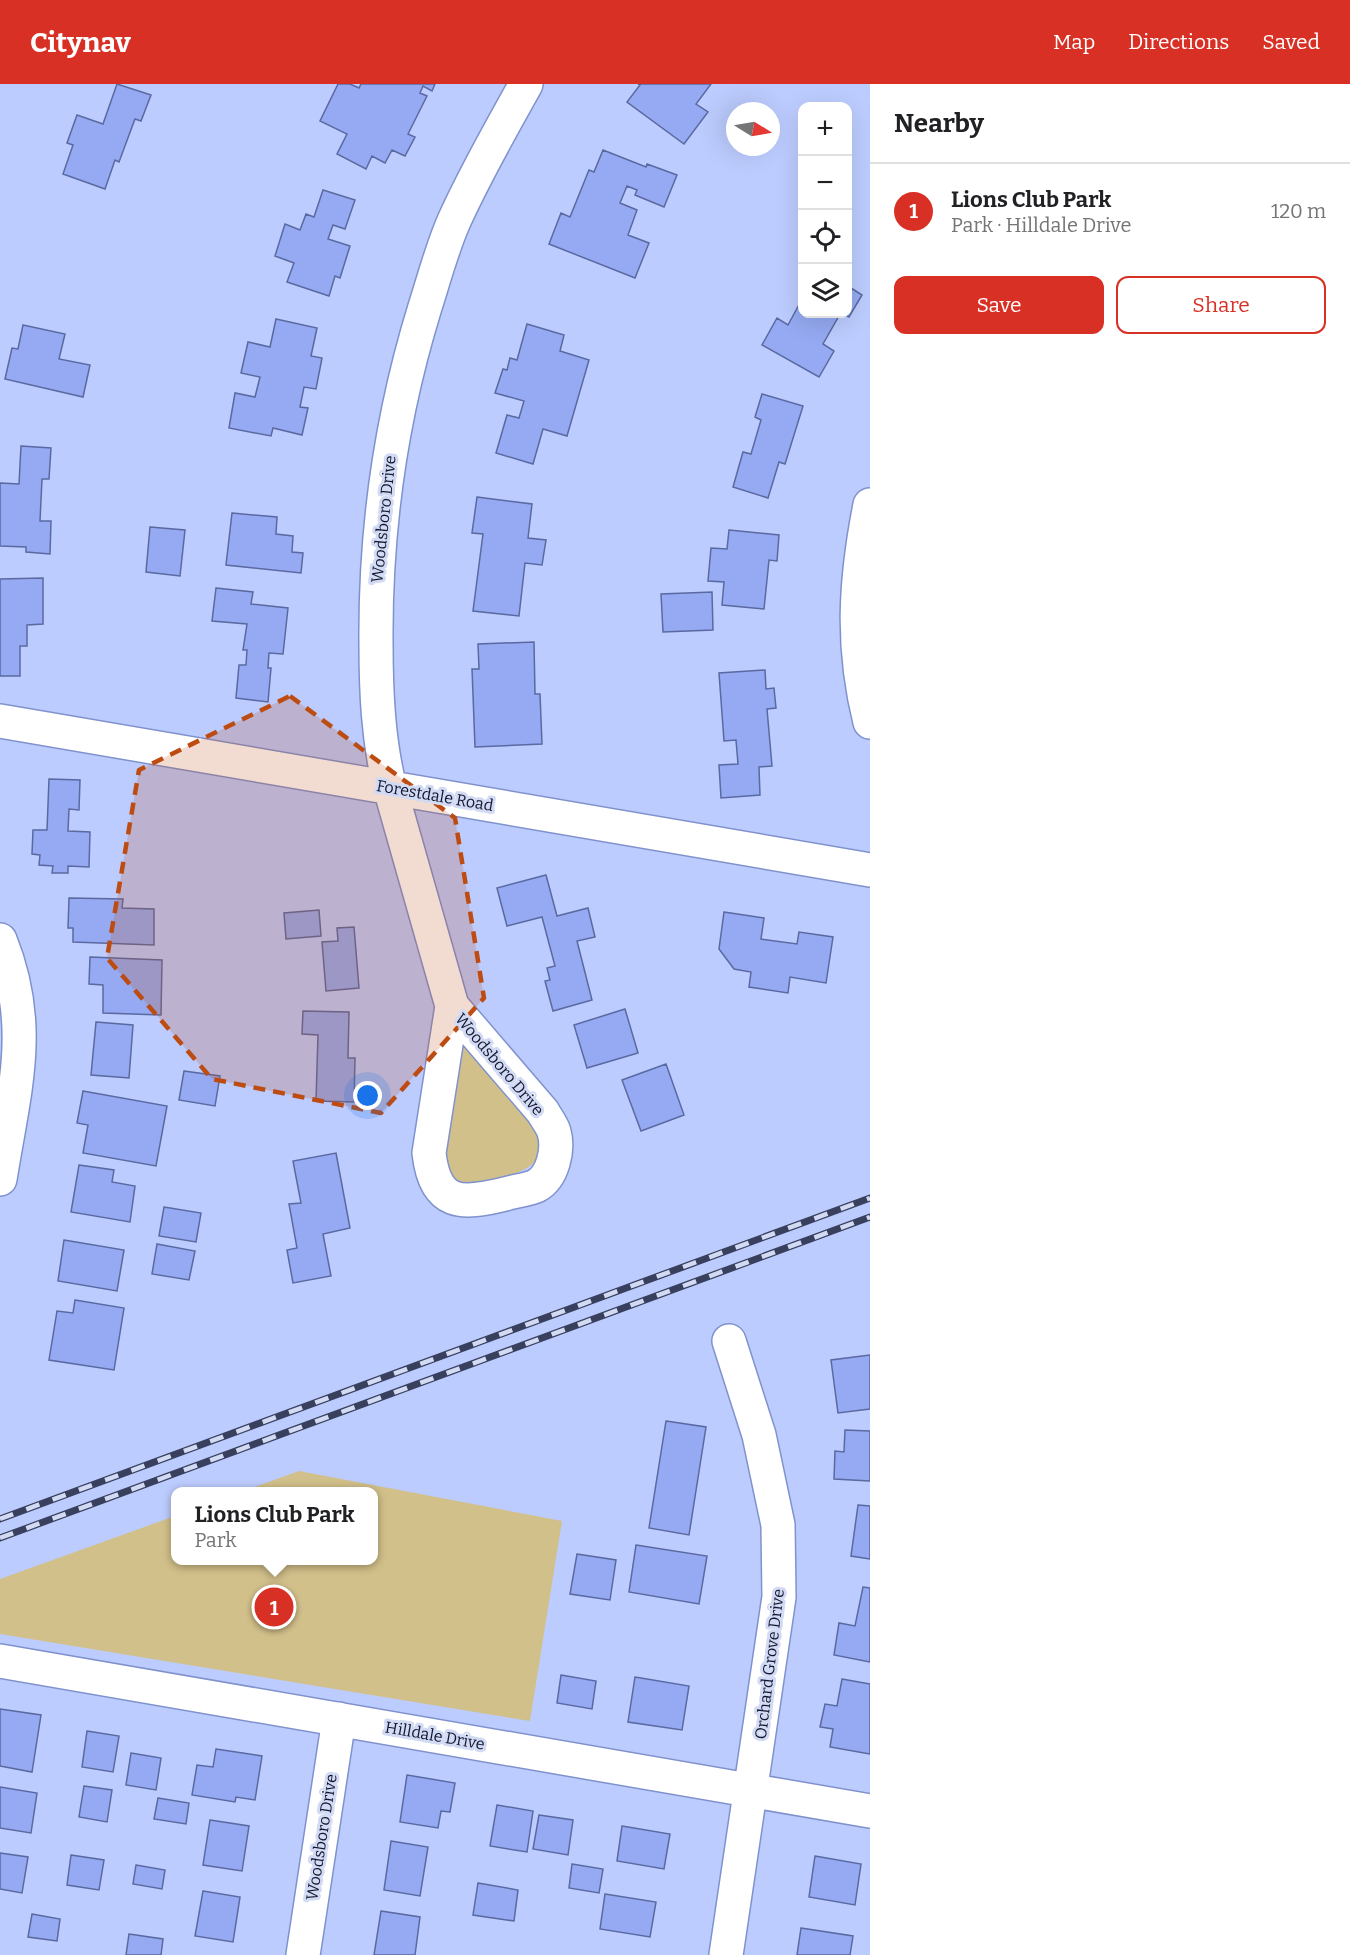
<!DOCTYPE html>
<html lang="en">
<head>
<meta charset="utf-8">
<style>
  body { margin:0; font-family:Bitter,serif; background:#f2f2f2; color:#202124 }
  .controls { position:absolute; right:18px; top:18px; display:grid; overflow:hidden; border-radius:12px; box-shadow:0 6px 24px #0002 }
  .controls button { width:54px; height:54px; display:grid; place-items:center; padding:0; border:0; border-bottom:2px solid #e0e0e0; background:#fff; color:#202124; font:30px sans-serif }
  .compass { position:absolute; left:726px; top:18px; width:54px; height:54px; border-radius:50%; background:#fff; box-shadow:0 6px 24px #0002; rotate:101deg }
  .you { position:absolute; left:368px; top:1012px; width:21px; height:21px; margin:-15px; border:4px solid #fff; border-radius:50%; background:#1a73e8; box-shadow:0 0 0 9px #1a73e833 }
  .badge { display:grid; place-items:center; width:39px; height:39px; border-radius:50%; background:#d93025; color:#fff; font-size:20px; font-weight:700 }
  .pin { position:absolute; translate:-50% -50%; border:3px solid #fff; box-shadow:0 2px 6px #0006 }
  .popup { position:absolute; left:171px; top:1403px; width:207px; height:78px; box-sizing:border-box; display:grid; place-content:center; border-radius:12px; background:#fff; filter:drop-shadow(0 2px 4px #0005); font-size:20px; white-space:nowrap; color:#757577 }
  .popup b { font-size:22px; color:#202124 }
  .popup::after { content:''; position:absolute; left:50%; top:100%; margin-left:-12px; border:12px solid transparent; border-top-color:#fff }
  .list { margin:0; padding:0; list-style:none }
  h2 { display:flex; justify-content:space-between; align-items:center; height:78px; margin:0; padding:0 24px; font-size:26px }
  h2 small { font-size:20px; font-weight:400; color:#757577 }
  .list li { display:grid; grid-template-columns:39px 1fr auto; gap:18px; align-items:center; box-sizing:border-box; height:96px; padding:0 24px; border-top:2px solid #e0e0e0 }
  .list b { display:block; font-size:22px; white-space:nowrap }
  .list p { margin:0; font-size:20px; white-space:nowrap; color:#757577 }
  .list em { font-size:20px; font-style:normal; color:#757577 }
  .actions { display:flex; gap:12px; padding:18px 24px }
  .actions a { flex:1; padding:14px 0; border:2px solid #d93025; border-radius:12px; text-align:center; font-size:21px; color:#d93025 }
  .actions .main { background:#d93025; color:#fff }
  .icon { flex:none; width:33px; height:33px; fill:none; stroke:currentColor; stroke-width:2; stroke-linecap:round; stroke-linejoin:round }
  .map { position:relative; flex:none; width:870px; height:1871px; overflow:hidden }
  header { display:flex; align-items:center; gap:36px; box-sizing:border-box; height:84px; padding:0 30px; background:#d93025; color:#fff }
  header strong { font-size:28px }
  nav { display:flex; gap:33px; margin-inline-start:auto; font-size:21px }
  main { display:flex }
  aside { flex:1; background:#fff }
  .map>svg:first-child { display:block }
  .green { fill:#d2c08a }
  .building { fill:#95aaf2; stroke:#5a69a1; stroke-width:1.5 }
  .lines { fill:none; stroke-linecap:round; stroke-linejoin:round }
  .minor-casing { stroke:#8092cd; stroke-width:36 }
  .minor { stroke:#fff; stroke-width:33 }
  .rail-casing { stroke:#38405d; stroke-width:7 }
  .rail { stroke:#d2daf4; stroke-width:4.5; stroke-dasharray:14; stroke-linecap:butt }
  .marked { fill:#bd4c13; fill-opacity:0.2; stroke:#bd4c13; stroke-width:4.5; stroke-dasharray:12 8; stroke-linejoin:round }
  .labels { text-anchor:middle; stroke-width:6; stroke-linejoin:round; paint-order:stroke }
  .street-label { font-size:16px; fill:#11172e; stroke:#d2daf4 }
</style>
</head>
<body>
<header>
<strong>Citynav</strong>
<nav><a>Map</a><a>Directions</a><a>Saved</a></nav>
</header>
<main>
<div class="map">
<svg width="870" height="1871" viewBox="0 0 870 1871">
  <rect width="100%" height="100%" fill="#bcccfe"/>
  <path class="green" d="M 467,960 L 541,1044 L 539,1074 C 526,1089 504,1093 485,1099 C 471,1104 452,1101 446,1085 C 439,1065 457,990 460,966 Z
    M 299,1387 L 562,1437 L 530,1637 L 0,1550 L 0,1495 L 175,1432 L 175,1476 L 373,1476 L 373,1408 L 244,1407 Z"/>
  <path class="building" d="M 117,0 L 151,11 L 141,37 L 135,35 L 119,78 L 115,76 L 105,105 L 63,90 L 73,61 L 67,59 L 77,31 L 103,40 Z
    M 338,0 L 350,0 L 359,4 L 361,0 L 435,0 L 432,7 L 423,2 L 420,9 L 427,12 L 408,50 L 415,53 L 405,72 L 392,66 L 385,79 L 372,72 L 366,85 L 337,70 L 347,50 L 320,37 Z
    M 638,0 L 711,0 L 696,20 L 708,28 L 684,60 L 627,18 L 640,1 Z
    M 603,66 L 646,83 L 647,80 L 677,91 L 664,123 L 635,111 L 637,106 L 627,102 L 620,119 L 637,126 L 628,151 L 649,159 L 635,194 L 549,160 L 561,129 L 570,133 L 589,86 L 594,88 Z
    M 323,106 L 355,116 L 345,145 L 333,141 L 328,155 L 350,162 L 340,194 L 335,192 L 329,212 L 287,198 L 294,179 L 275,172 L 285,140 L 300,146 L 306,130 L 314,133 Z
    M 848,202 L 862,211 L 849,233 L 843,230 L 848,230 Z
    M 802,215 L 802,230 L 840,230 L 823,260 L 834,267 L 819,293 L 762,261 L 777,234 L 788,241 Z
    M 276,235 L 317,244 L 311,272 L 322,274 L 316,305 L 304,303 L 300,323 L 308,324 L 302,351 L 273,344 L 271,352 L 229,344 L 235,309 L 255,313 L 260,293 L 241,289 L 248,258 L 270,263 Z
    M 527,240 L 564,251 L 560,267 L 589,276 L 567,352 L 543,345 L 533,380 L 496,369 L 507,331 L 519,334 L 524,317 L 495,309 L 503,285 L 507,286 L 510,274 L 517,276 Z
    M 23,241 L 65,250 L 59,275 L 90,281 L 83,313 L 5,295 L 12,264 L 18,265 Z
    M 762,310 L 803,322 L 785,380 L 779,378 L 768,414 L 733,403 L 743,368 L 751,370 L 761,336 L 755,333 Z
    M 21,362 L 51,364 L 49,395 L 42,395 L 40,437 L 51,437 L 50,470 L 26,468 L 26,463 L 0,462 L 0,399 L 19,400 Z
    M 477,413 L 532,420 L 528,454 L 546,456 L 542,481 L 525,479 L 519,532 L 473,527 L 483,450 L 472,449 Z
    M 232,429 L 277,433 L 276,450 L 293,452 L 292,468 L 303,469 L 301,489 L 226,481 Z
    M 150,443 L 185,446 L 180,492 L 146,488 Z
    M 729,446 L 779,451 L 777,477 L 769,476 L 764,525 L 722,521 L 724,498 L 708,497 L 711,464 L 727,465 Z
    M 43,494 L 43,540 L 27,541 L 27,562 L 20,562 L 20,592 L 0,592 L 0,495 Z
    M 216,504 L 253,508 L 251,520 L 288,524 L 283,570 L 269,569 L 268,584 L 271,584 L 268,618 L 236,614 L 239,581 L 246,581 L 247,566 L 243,566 L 247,540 L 212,537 Z
    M 712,508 L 713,546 L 663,548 L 661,510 Z
    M 534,558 L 535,610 L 540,610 L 542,660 L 475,663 L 472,585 L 479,585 L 478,560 Z
    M 765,586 L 766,605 L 774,604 L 776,624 L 767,625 L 772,682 L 759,683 L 760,711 L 721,714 L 719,681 L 738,680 L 736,656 L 724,657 L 719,589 Z
    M 49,695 L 80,696 L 79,726 L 69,725 L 68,747 L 90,748 L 89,783 L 68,782 L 68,789 L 52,789 L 53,782 L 39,781 L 40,771 L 32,770 L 33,746 L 47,746 Z
    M 546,791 L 557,832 L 588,824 L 595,853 L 577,857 L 592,916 L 553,927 L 545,897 L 550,896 L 547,884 L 555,882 L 542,833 L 507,842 L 497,804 Z
    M 69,814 L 123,815 L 122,824 L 154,825 L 154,861 L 73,858 L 73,844 L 68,844 Z
    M 319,826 L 321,852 L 286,855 L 284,829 Z
    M 724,828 L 764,834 L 761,855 L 797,860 L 799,848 L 833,853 L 826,899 L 790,893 L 788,909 L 749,903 L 751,888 L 734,885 L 719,865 Z
    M 354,843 L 359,904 L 326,907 L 322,858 L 338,857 L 337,844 Z
    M 90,873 L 162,876 L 161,931 L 103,929 L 103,901 L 89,900 Z
    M 625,925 L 638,969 L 587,984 L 574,941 Z
    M 303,927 L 349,928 L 348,974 L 355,974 L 354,1018 L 316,1017 L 318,951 L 302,950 Z
    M 96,938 L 133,941 L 129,994 L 91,991 Z
    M 666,980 L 684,1031 L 641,1047 L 622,996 Z
    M 184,987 L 220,992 L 215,1022 L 179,1016 Z
    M 83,1007 L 167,1022 L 156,1082 L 83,1069 L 88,1041 L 77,1039 Z
    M 336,1069 L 350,1144 L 323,1150 L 331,1192 L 293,1199 L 287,1166 L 297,1164 L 289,1120 L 301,1119 L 293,1077 Z
    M 79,1081 L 114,1086 L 112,1098 L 135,1102 L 130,1138 L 71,1128 Z
    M 164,1123 L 201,1129 L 196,1158 L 159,1152 Z
    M 64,1156 L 124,1166 L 117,1207 L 58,1197 Z
    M 157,1160 L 195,1167 L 189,1196 L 152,1190 Z
    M 75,1216 L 124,1224 L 114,1286 L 49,1276 L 57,1227 L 73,1229 Z
    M 870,1271 L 870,1325 L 838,1329 L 831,1276 Z
    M 666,1337 L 706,1343 L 689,1451 L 649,1444 Z
    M 845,1346 L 870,1347 L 870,1397 L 834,1395 L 835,1367 L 844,1368 Z
    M 858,1421 L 870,1422 L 870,1475 L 851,1472 Z
    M 636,1461 L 707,1472 L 699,1520 L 629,1508 Z
    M 577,1470 L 616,1476 L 610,1516 L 570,1510 Z
    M 863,1503 L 870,1504 L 870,1578 L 834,1571 L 839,1539 L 855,1542 Z
    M 561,1591 L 596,1597 L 592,1625 L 557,1619 Z
    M 635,1593 L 689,1602 L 682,1646 L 628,1638 Z
    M 842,1595 L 870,1600 L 870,1670 L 830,1663 L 833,1645 L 820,1643 L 825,1620 L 837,1622 Z
    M 0,1625 L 41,1631 L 32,1688 L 0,1682 Z
    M 87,1647 L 119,1652 L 113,1688 L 82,1683 Z
    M 216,1665 L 262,1672 L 255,1716 L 236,1713 L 235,1718 L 192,1711 L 197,1681 L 213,1683 Z
    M 131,1669 L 161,1674 L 156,1706 L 126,1701 Z
    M 407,1691 L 455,1699 L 450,1728 L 441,1727 L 438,1744 L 400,1738 Z
    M 84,1702 L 112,1706 L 107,1738 L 79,1733 Z
    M 0,1703 L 37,1709 L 31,1749 L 0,1744 Z
    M 158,1714 L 189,1719 L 186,1740 L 154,1735 Z
    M 497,1721 L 533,1727 L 527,1768 L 490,1762 Z
    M 539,1731 L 573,1736 L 568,1771 L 533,1765 Z
    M 210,1736 L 249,1742 L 242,1787 L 203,1781 Z
    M 622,1742 L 670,1750 L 664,1785 L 617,1777 Z
    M 391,1757 L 428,1763 L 420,1812 L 384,1806 Z
    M 0,1769 L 28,1773 L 22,1809 L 0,1805 Z
    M 71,1771 L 104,1776 L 99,1806 L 67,1801 Z
    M 815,1772 L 861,1780 L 855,1821 L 809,1813 Z
    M 572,1780 L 603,1785 L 599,1809 L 569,1804 Z
    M 136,1781 L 165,1786 L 162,1805 L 133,1800 Z
    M 478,1799 L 518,1806 L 514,1837 L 473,1831 Z
    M 203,1807 L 240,1813 L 233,1858 L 195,1852 Z
    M 605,1810 L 656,1818 L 650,1853 L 600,1845 Z
    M 381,1827 L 420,1833 L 415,1871 L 374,1871 Z
    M 32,1830 L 60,1835 L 57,1857 L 28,1853 Z
    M 801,1844 L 853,1852 L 850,1871 L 797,1871 Z
    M 129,1850 L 163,1855 L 161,1871 L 126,1871 Z"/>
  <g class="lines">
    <g class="minor-casing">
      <path id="minor" d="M 870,421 C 855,497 851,562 870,638
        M 0,637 L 870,786
        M 0,856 C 35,942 14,1007 0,1095
        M 452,922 L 429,1069 C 435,1122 461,1121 505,1110 C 514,1107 527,1106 536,1102 C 553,1093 559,1065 554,1048 C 552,1041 546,1034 543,1028 L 452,922 L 390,704 C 378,656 376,607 376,559 C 375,444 391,333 425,223 C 434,195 442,164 454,137 C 475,90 501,45 526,0
        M 0,1577 L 870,1727
        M 303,1871 L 339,1635
        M 726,1871 L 779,1513 L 778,1441 L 759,1351 L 729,1257"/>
    </g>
    <use href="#minor" class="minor"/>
    <g class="rail-casing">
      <path id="rail" d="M 0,1435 L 870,1114
        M 0,1454 L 870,1133"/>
    </g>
    <use href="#rail" class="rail"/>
  </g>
  <path class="marked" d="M 290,612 L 455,734 L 484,914 L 381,1029 L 212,995 L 107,874 L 139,686 Z"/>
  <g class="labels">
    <g class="street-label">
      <text transform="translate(383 435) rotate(-84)" y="6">Woodsboro Drive</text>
      <text transform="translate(435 711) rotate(10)" y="6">Forestdale Road</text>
      <text transform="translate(500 980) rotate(50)" y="6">Woodsboro Drive</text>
      <text transform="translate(769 1580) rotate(-83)" y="6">Orchard Grove Drive</text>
      <text transform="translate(435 1651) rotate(10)" y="6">Hilldale Drive</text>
      <text transform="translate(321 1753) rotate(-81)" y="6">Woodsboro Drive</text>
    </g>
  </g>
</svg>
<div class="controls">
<button>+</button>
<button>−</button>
<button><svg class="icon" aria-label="locate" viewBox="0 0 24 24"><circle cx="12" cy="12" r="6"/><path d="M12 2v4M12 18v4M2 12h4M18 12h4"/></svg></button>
<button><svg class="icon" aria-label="layers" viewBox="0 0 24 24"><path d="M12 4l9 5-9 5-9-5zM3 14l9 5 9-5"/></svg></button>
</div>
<svg class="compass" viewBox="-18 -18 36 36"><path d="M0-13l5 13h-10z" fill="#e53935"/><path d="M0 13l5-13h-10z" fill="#757577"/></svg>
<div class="you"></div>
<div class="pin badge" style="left:274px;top:1523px">1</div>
<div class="popup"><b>Lions Club Park</b>Park</div>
</div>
<aside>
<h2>Nearby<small></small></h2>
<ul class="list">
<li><span class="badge">1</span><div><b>Lions Club Park</b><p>Park · Hilldale Drive</p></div><em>120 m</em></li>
</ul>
<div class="actions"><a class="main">Save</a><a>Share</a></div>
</aside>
</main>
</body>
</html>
